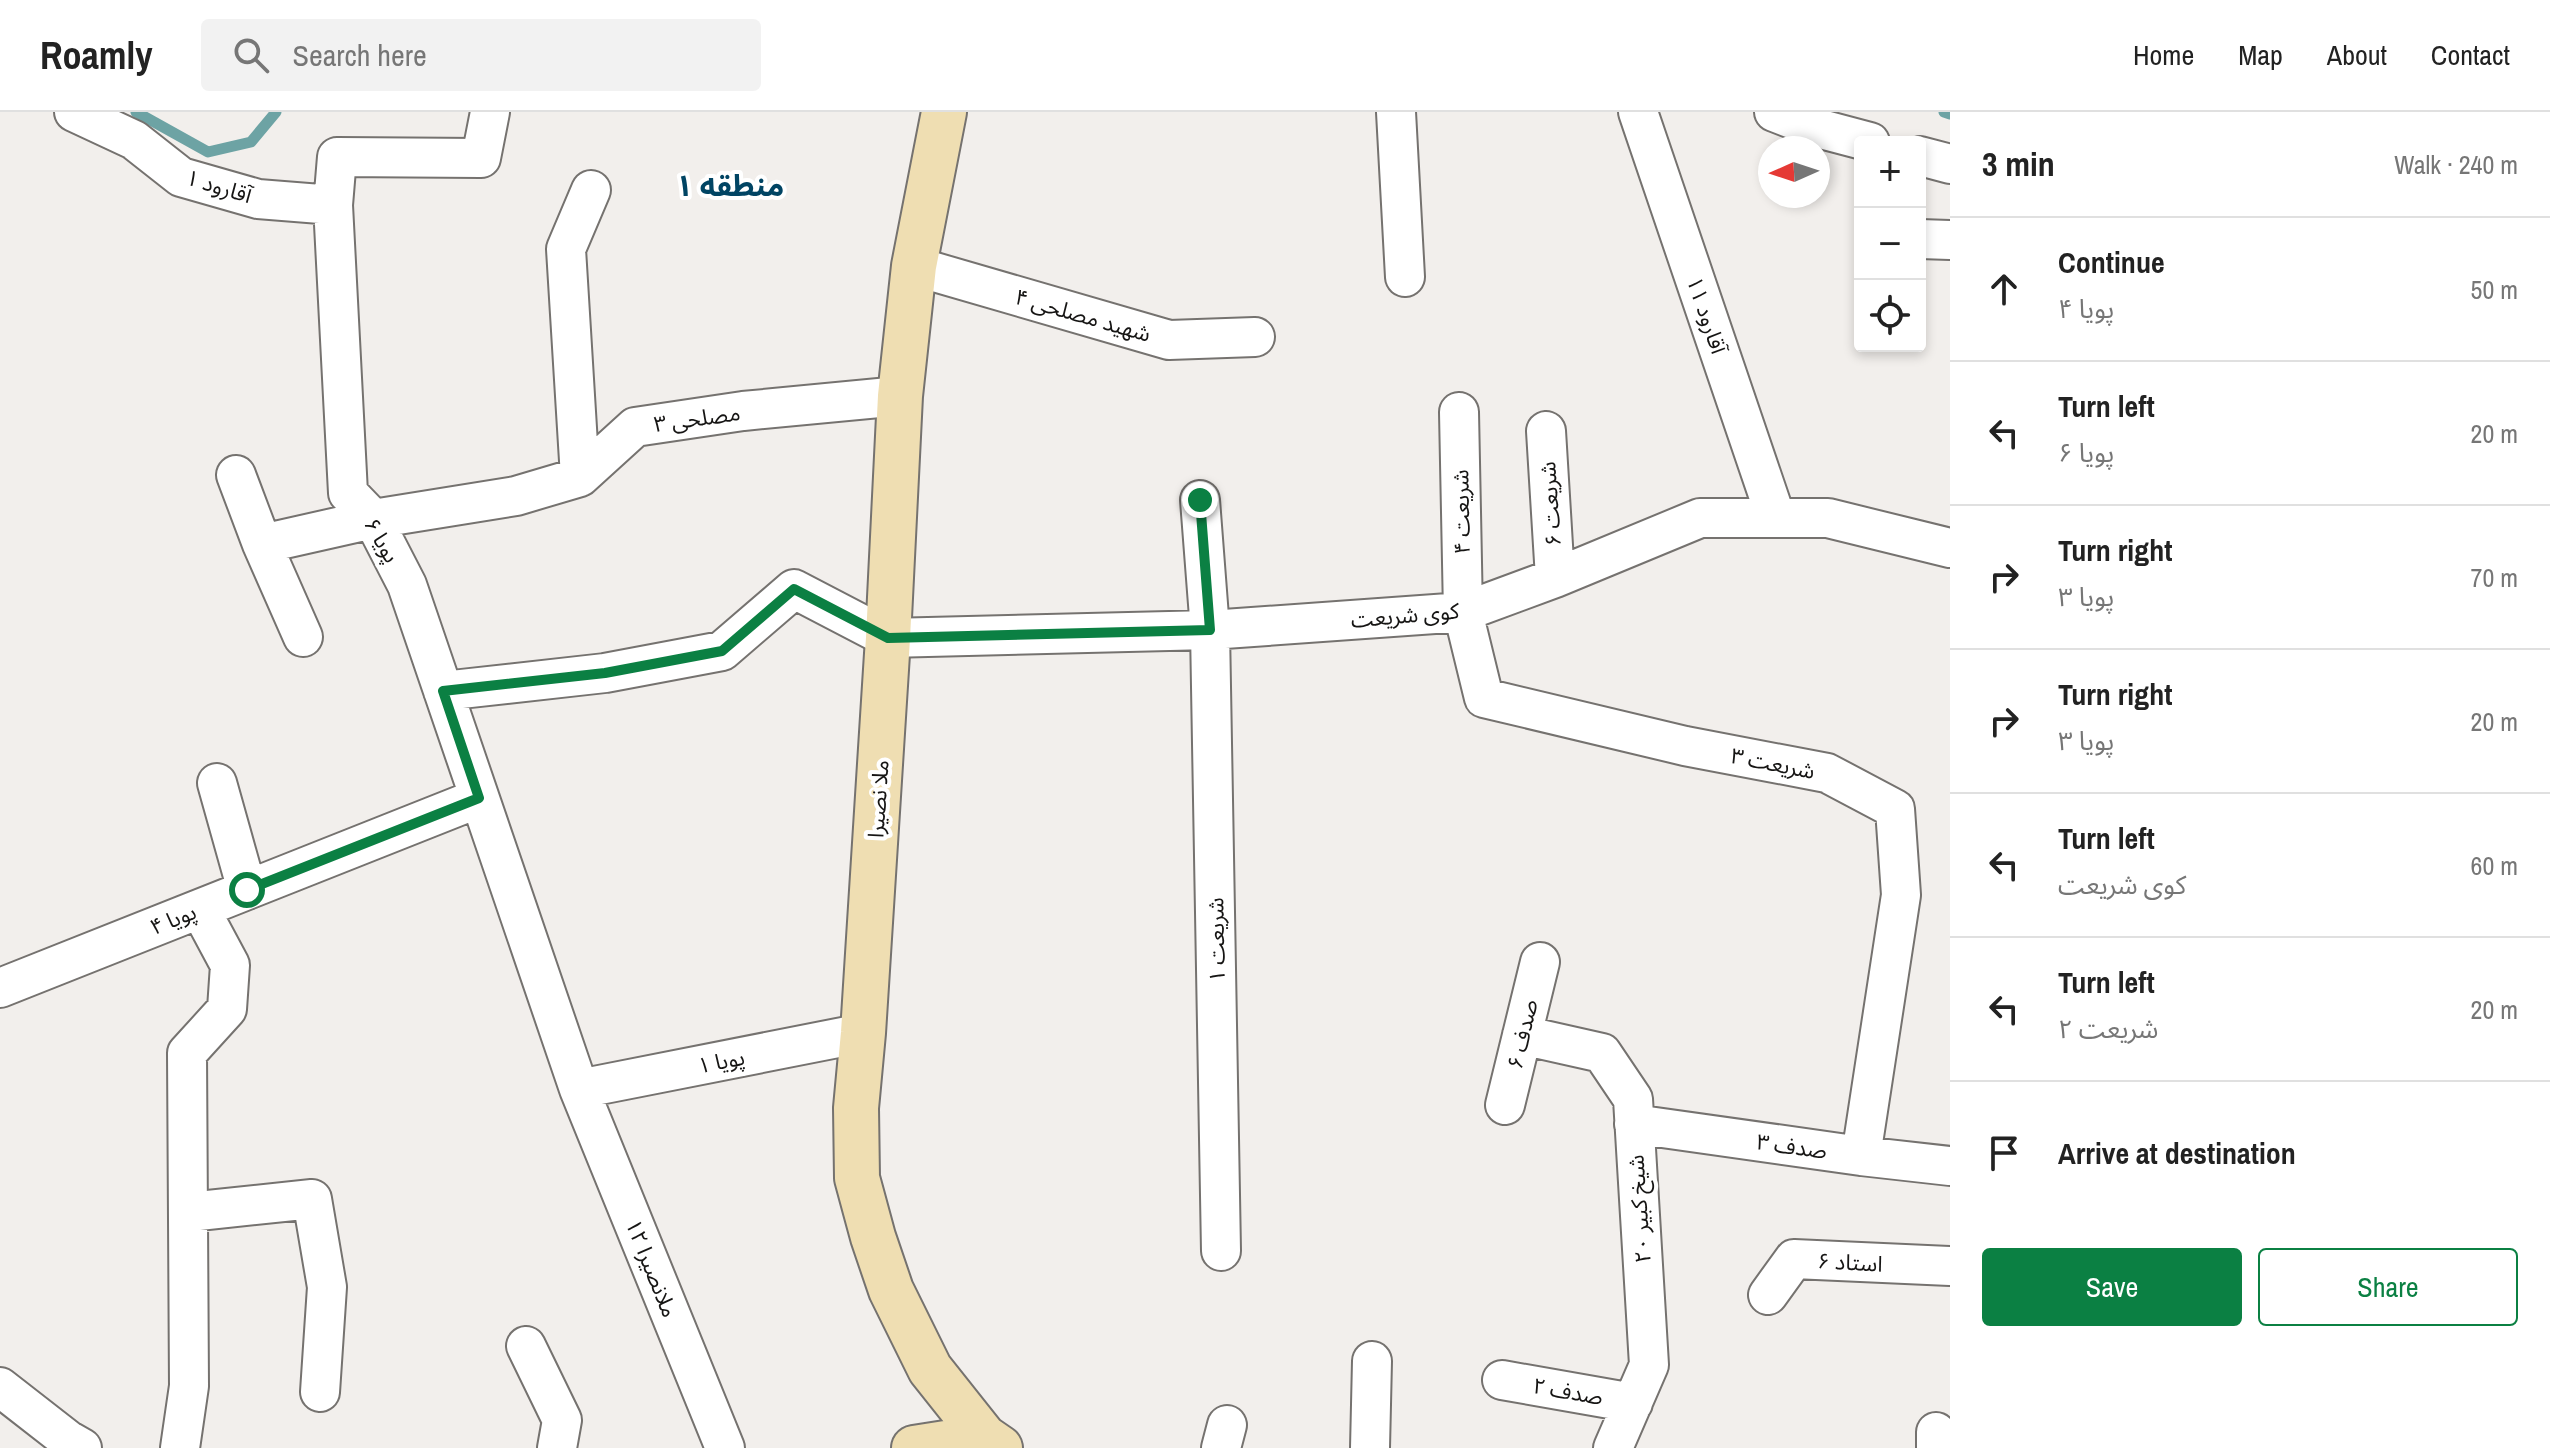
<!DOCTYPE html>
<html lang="en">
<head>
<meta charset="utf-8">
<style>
  body { margin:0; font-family:"Archivo Narrow","Noto Sans Arabic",sans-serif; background:#f2f2f2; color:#222 }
  .controls { position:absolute; right:24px; top:24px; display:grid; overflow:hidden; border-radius:8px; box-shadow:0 4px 12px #0003 }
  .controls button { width:72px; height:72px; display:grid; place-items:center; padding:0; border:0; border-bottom:2px solid #e0e0e0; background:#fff; color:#222; font:40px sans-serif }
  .compass { position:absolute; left:1758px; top:24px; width:72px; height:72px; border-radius:50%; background:#fff; box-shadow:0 4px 12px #0003; rotate:267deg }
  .stop { position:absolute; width:24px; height:24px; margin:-18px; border:6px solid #0b8043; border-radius:50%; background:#fff }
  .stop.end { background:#0b8043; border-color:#fff; box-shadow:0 2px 8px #0008 }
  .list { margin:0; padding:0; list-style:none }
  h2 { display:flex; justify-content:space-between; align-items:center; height:104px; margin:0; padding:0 32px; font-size:34px }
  h2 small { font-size:26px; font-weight:400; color:#767676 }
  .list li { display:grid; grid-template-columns:52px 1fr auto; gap:24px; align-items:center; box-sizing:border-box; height:144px; padding:0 32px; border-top:2px solid #e0e0e0 }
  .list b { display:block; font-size:30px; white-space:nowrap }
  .list p { margin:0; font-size:26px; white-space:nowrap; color:#767676 }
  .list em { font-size:26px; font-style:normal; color:#767676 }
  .actions { display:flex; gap:16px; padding:24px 32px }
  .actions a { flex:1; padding:18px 0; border:2px solid #0b8043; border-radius:8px; text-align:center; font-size:28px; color:#0b8043 }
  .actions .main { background:#0b8043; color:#fff }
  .icon { flex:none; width:44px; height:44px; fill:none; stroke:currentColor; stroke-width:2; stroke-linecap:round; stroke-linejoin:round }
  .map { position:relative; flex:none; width:1950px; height:1336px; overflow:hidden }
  header { display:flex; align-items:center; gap:48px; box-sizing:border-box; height:112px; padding:0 40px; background:#fff; border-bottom:2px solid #e0e0e0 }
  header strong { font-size:38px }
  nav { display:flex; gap:44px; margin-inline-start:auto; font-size:28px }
  .search { width:560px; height:72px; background:#f2f2f2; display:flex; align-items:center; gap:20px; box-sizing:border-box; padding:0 28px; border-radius:8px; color:#767676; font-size:30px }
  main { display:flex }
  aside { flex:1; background:#fff }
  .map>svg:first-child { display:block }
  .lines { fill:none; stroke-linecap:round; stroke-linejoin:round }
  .stream { stroke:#6da3a4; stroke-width:11 }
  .street-casing { stroke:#75726f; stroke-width:42 }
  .secondary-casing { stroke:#75726f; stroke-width:48 }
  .street { stroke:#fff; stroke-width:38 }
  .secondary { stroke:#efdeb2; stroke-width:44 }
  .route { stroke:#0b8043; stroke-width:10 }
  .labels { text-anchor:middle; stroke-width:8; stroke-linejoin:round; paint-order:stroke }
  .street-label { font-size:22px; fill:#161514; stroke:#fff }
  .district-label { font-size:30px; font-weight:bold; fill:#004463; stroke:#fff }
</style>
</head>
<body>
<header>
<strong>Roamly</strong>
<div class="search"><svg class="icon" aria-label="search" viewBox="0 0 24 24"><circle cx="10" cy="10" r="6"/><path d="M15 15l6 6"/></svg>Search here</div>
<nav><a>Home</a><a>Map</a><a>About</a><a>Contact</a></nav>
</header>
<main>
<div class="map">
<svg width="1950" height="1336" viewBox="0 0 1950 1336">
  <rect width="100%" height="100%" fill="#f2efec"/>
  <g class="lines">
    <path class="stream" d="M 136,0 L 208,40 L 251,30 L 276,0
      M 1944,0 L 1950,2"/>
    <g class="street-casing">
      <path id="street" d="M 74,0 L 134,28 L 181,65 L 258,87 L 333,93
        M 490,0 L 481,46 L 337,45 L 333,93 L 348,381 L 373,407 L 407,473 L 579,977 L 725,1336
        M 1396,0 L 1405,165
        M 1638,0 L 1776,406
        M 1774,0 L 1813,15 L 1870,30
        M 1920,44 L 1950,52
        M 1920,127 L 1950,128
        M 914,154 L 1169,228 L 1255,225
        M 1459,300 L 1463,500 L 1484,586 L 1685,634 L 1827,661 L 1895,697 L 1901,783 L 1861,1044
        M 1546,319 L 1555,466
        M 236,363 L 262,432 L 303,525
        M 580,365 L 566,137 L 591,78
        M 1200,388 L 1210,518 L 1221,1139
        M 262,432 L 373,407 L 516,384 L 580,365 L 635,315 L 743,299 L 900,284
        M 443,579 L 605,561 L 722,539 L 794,477 L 888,526 L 1210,518 L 1463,500 L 1555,466 L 1700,406 L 1828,406 L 1950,436
        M 217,671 L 247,778
        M 0,876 L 479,686
        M 1522,923 L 1602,941 L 1633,987 L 1649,1253 L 1613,1336
        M 579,977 L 863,921
        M 1505,993 L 1540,850
        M 1634,1012 L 1861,1044 L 1950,1054
        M 189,1100 L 312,1087 L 327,1175 L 320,1280
        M 1768,1183 L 1794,1147 L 1950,1154
        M 526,1234 L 562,1308 L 557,1336
        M 1502,1268 L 1633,1291
        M 0,1275 L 68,1328 L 82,1336
        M 1936,1320 L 1936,1336
        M 180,1336 L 189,1274 L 187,941 L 227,897 L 230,853 L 200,797
        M 1221,1336 L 1227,1313
        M 1370,1336 L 1372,1249"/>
    </g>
    <g class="secondary-casing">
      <path id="secondary" d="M 944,0 L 914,154 L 900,284 L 888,526 L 863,921 L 856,996 L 857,1066 L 873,1125 L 891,1178 L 930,1257 L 984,1325 L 1000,1336
        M 914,1336 L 984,1325"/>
    </g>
    <use href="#street" class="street"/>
    <use href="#secondary" class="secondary"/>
  </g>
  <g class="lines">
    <path class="route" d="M 247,778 L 479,686 L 443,579 L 605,561 L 722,539 L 794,477 L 888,526 L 1210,518 L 1200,388"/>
  </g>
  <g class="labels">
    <g class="street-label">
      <text transform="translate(219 74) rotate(17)" y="8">آقارود ۱</text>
      <text transform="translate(1083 203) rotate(16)" y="8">شهید مصلحی ۴</text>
      <text transform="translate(1707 203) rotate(71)" y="8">آقارود ۱۱</text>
      <text transform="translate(697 306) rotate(-8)" y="8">مصلحی ۳</text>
      <text transform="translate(1550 392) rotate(-94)" y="8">شریعت ۶</text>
      <text transform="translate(1461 400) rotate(-91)" y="8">شریعت ۴</text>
      <text transform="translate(382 428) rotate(60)" y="8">پویا ۶</text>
      <text transform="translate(1405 503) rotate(-5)" y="8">کوی شریعت</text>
      <text transform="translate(1773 651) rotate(11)" y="8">شریعت ۳</text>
      <text transform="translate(878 687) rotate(-86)" y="8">ملا نصیرا</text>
      <text transform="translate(173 807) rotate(-22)" y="8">پویا ۴</text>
      <text transform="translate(1216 828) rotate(-91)" y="8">شریعت ۱</text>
      <text transform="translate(1522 922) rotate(-77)" y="8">صدف ۶</text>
      <text transform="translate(721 949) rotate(-11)" y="8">پویا ۱</text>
      <text transform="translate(1792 1034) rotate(8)" y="8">صدف ۳</text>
      <text transform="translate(1639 1097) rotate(-94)" y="8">شیخ کبیر ۲۰</text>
      <text transform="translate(1850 1150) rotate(3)" y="8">استاد ۶</text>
      <text transform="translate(652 1156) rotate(68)" y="8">ملانصیرا ۱۲</text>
      <text transform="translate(1568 1279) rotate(10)" y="8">صدف ۲</text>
    </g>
    <g class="district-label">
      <text x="730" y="84">منطقه ۱</text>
    </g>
  </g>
</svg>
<div class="controls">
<button>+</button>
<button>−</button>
<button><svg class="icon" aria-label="locate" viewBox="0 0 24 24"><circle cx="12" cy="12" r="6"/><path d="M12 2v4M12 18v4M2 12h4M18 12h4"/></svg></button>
</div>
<svg class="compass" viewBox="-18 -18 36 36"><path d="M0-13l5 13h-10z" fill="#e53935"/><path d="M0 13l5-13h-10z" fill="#767676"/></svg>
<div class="stop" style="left:247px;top:778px"></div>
<div class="stop end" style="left:1200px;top:388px"></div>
</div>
<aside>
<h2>3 min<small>Walk · 240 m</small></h2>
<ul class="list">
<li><svg class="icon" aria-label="ahead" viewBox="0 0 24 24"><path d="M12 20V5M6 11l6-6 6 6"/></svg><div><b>Continue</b><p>پویا ۴</p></div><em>50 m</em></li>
<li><svg class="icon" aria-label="left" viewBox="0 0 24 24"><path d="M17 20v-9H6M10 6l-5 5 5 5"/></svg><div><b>Turn left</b><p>پویا ۶</p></div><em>20 m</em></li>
<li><svg class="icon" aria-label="right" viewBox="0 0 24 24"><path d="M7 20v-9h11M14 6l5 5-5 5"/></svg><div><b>Turn right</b><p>پویا ۳</p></div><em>70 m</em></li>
<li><svg class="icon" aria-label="right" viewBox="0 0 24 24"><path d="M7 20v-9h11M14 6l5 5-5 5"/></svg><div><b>Turn right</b><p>پویا ۳</p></div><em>20 m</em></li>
<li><svg class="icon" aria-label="left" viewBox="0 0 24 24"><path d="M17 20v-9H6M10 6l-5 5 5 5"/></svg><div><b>Turn left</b><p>کوی شریعت</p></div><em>60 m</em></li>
<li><svg class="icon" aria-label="left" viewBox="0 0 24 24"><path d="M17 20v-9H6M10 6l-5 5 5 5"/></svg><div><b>Turn left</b><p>شریعت ۲</p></div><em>20 m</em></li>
<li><svg class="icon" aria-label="arrive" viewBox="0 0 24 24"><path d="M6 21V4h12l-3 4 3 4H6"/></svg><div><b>Arrive at destination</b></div></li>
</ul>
<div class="actions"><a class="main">Save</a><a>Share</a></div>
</aside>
</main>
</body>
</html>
